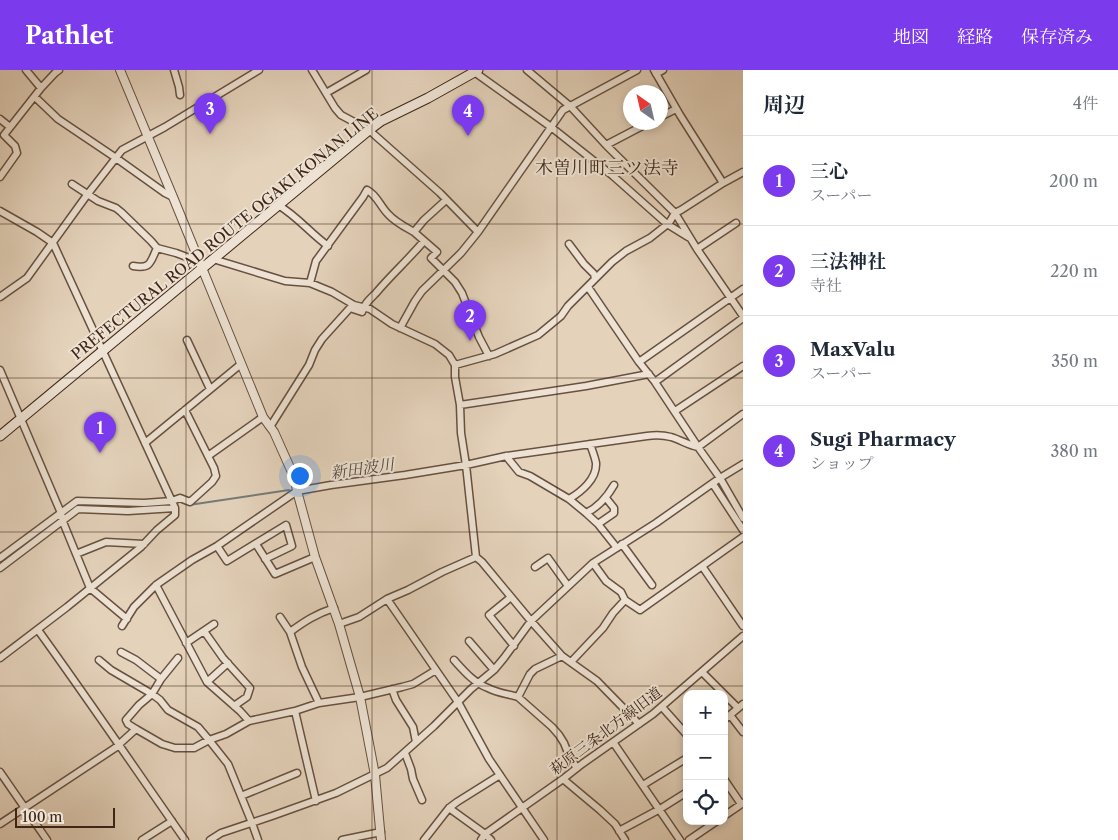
<!DOCTYPE html>
<html lang="ja">
<head>
<meta charset="utf-8">
<style>
  body { margin:0; font-family:"Libre Caslon Text","Noto Serif JP",serif; background:#f6f6f7; color:#1f2937 }
  .controls { position:absolute; right:15px; bottom:15px; display:grid; overflow:hidden; border-radius:10px; box-shadow:0 2px 8px #0003 }
  .controls button { width:45px; height:45px; display:grid; place-items:center; padding:0; border:0; border-bottom:1px solid #e0e1e3; background:#fff; color:#1f2937; font:25px sans-serif }
  .compass { position:absolute; left:623px; top:15px; width:45px; height:45px; border-radius:50%; background:#fff; box-shadow:0 2px 8px #0003; rotate:326deg }
  .scale { position:absolute; left:15px; bottom:12px; width:100px; box-sizing:border-box; padding-left:5px; border:2px solid #3f2617; border-top:0; font-size:14px; line-height:18px; white-space:nowrap; color:#3f2617; -webkit-text-stroke:4px #ede2d3; paint-order:stroke }
  .you { position:absolute; left:299px; top:405px; width:18px; height:18px; margin:-12px; border:4px solid #fff; border-radius:50%; background:#1a73e8; box-shadow:0 0 0 8px #1a73e833 }
  .badge { display:grid; place-items:center; width:32px; height:32px; border-radius:50%; background:#7c3aed; color:#fff; font-size:16px; font-weight:700 }
  .pin { position:absolute; translate:-50% -41px; filter:drop-shadow(0 1px 2px #0008) }
  .pin::after { content:''; position:absolute; top:26px; width:18px; height:15px; background:inherit; clip-path:polygon(0 0,100% 0,50% 100%) }
  .list { margin:0; padding:0; list-style:none }
  h2 { display:flex; justify-content:space-between; align-items:center; height:65px; margin:0; padding:0 20px; font-size:21px }
  h2 small { font-size:16px; font-weight:400; color:#747a83 }
  .list li { display:grid; grid-template-columns:32px 1fr auto; gap:15px; align-items:center; box-sizing:border-box; height:90px; padding:0 20px; border-top:1px solid #e0e1e3 }
  .list b { display:block; font-size:19px; white-space:nowrap }
  .list p { margin:0; font-size:16px; white-space:nowrap; color:#747a83 }
  .list em { font-size:16px; font-style:normal; color:#747a83 }
  .icon { flex:none; width:28px; height:28px; fill:none; stroke:currentColor; stroke-width:2; stroke-linecap:round; stroke-linejoin:round }
  .map { position:relative; flex:none; width:743px; height:770px; overflow:hidden }
  header { display:flex; align-items:center; gap:30px; box-sizing:border-box; height:70px; padding:0 25px; background:#7c3aed; color:#fff }
  header strong { font-size:24px }
  nav { display:flex; gap:28px; margin-inline-start:auto; font-size:18px }
  main { display:flex }
  aside { flex:1; background:#fff }
  .map>svg:first-child { display:block }
  .lines { fill:none; stroke-linecap:round; stroke-linejoin:round }
  .stream { stroke:#747c77; stroke-width:2 }
  .minor-casing { stroke:#685140; stroke-width:9 }
  .tertiary-casing { stroke:#685140; stroke-width:10 }
  .secondary-casing { stroke:#3f2617; stroke-width:11 }
  .minor { stroke:#ede2d3; stroke-width:6 }
  .tertiary { stroke:#ede2d3; stroke-width:8 }
  .secondary { stroke:#ede2d3; stroke-width:9 }
  .grid { fill:none; stroke:#3f2617; stroke-width:1; stroke-opacity:0.55 }
  .labels { text-anchor:middle; stroke-width:4; stroke-linejoin:round; paint-order:stroke }
  .street-label { font-size:15px; fill:#3f2617; stroke:#ede2d3 }
  .water-label { font-size:16px; font-style:italic; fill:#554a3f; stroke:#ede2d3 }
  .quarter-label { font-size:18px; fill:#3f2617; stroke:#ede2d3 }
</style>
</head>
<body>
<header>
<strong>Pathlet</strong>
<nav><a>地図</a><a>経路</a><a>保存済み</a></nav>
</header>
<main>
<div class="map">
<svg width="743" height="770" viewBox="0 0 743 770">
  <rect width="100%" height="100%" fill="#e4d2bb"/>
  <filter id="stains"><feTurbulence type="fractalNoise" baseFrequency=".004" numOctaves="4"/><feColorMatrix values="0 0 0 0 .2 0 0 0 0 .09 0 0 0 0 .02 0 0 0 .5 -.17"/></filter>
  <radialGradient id="worn" r=".72"><stop offset=".6" stop-color="#630" stop-opacity="0"/><stop offset="1" stop-color="#630" stop-opacity=".3"/></radialGradient>
  <g class="lines">
    <path class="stream" d="M 179,431 L 189,435 L 289,420"/>
    <g class="minor-casing">
      <path id="minor" d="M 26,0 L 41,18
        M 174,0 L 179,17 L 180,25
        M 312,0 L 335,38 L 341,45 L 369,60 L 440,123 L 478,162
        M 527,0 L 571,37 L 606,75 L 675,143 L 697,179 L 743,246
        M 654,0 L 680,45 L 723,113
        M 473,1 L 551,57 L 613,106 L 667,154 L 688,167
        M 656,4 L 663,0
        M 326,23 L 366,0
        M 35,27 L 58,49 L 116,88 L 165,123 L 173,127
        M 660,47 L 676,39
        M 0,49 L 10,57
        M 606,75 L 650,52
        M 0,107 L 17,83 L 15,76 L 4,65 L 41,18 L 55,3 L 59,0
        M 72,114 L 98,131 L 116,138 L 121,142 L 151,171 L 157,178 C 150,193 151,199 133,196
        M 446,130 L 424,150 L 414,162 L 437,182 L 431,188 L 455,212 L 462,223 L 479,267 L 489,286
        M 278,135 C 297,146 310,163 328,176
        M 0,141 L 37,162 L 53,173 L 175,438 L 175,445 L 157,460 L 141,477 L 67,537 L 0,588
        M 157,178 L 176,183 L 200,192
        M 697,179 L 736,153
        M 213,189 L 285,211 L 310,213 L 332,222 L 354,235 L 370,239 L 392,254 L 435,274 L 449,285 L 455,295 L 455,307 L 460,335 L 461,363 L 466,395 L 476,487 L 442,502 L 408,520 L 387,529 L 359,547 L 339,554
        M 595,209 L 612,192 L 626,181 L 650,168 L 669,153 L 675,143 L 681,140 L 723,113 L 743,102
        M 310,213 L 316,191 L 363,127 L 367,120 C 377,125 380,136 388,144 C 395,152 405,157 414,162
        M 588,217 L 639,292 L 655,312 L 698,377 L 720,408 L 743,448
        M 0,227 L 27,208 L 87,125 L 122,80 L 165,57 L 259,0
        M 400,258 L 415,231 L 422,221 L 461,183 L 478,162 L 563,40 L 637,0
        M 187,270 L 210,319
        M 639,292 L 743,219
        M 455,295 L 495,284 L 538,265 L 561,246 L 568,236 L 595,209 L 594,204 L 584,194 L 569,174
        M 0,300 L 61,443 L 63,452 L 90,518 L 127,549
        M 655,312 L 743,248
        M 460,335 L 586,316 L 649,304
        M 675,341 L 743,296
        M 270,357 L 309,295 L 315,280 L 322,269 L 350,238 L 362,242 C 364,234 370,229 376,223 C 391,205 409,189 424,171
        M 145,373 L 241,294
        M 208,386 L 263,347
        M 506,386 L 519,402 L 530,406 L 569,429 L 586,443 L 598,454 L 617,478
        M 713,414 L 743,460
        M 569,429 C 581,422 597,409 596,393 C 595,387 592,380 590,374
        M 586,443 C 599,437 607,427 614,415
        M 598,454 L 614,443 L 614,438 L 606,428
        M 256,474 L 275,504 L 315,487
        M 622,474 L 652,515
        M 217,476 L 227,491 L 286,455 L 292,476 L 265,489
        M 76,484 L 106,472 L 144,474
        M 476,487 L 482,492 L 531,551 L 562,586 L 597,611 L 639,654
        M 0,488 L 77,431 L 144,433 L 172,431 L 180,428 L 190,432 L 212,412 L 216,406 L 214,398 L 185,340
        M 593,493 L 606,511 L 621,522 L 625,530 L 640,540 L 743,467
        M 702,496 L 743,556
        M 535,497 L 548,488 L 568,516
        M 0,498 L 78,439 L 128,441 L 175,438
        M 156,515 L 207,612 L 240,641 L 249,651
        M 511,527 L 489,545 L 514,576
        M 387,529 L 458,632 L 489,689 L 544,770
        M 280,547 L 290,562 L 302,597 L 319,633
        M 122,556 L 134,537 L 156,515 L 192,490 L 217,476 L 297,421 L 331,415 L 405,405 L 466,395 L 506,386 L 647,366 C 655,365 663,365 671,367 C 681,370 688,375 698,377 L 743,344
        M 38,560 C 88,629 136,700 185,770
        M 204,561 L 223,588 L 250,618 L 247,627 L 234,636
        M 290,562 C 305,551 316,544 334,538
        M 469,571 L 494,600
        M 186,573 L 214,554
        M 121,582 L 136,590 L 161,609
        M 178,588 L 161,609 L 152,624 L 139,635 L 126,650 L 128,654 L 136,659 L 162,674 L 175,678 L 194,678 L 209,670 L 226,664 L 249,651 L 295,641 L 319,633 L 360,627 L 402,617 L 413,614 L 436,600
        M 99,590 L 111,600 L 152,624 L 160,630 L 168,640 L 198,657 L 209,670 L 228,694 L 252,753 L 258,770
        M 454,590 C 464,601 474,613 488,618 C 497,623 508,624 518,627 L 530,604 L 535,599 L 562,586
        M 571,592 L 603,558 L 613,543 L 625,530
        M 702,602 L 724,624
        M 207,612 L 228,593
        M 392,619 L 396,630 L 413,657 L 416,672
        M 724,624 L 738,638
        M 518,627 L 552,657 L 559,665 L 564,673 L 570,688 L 577,698
        M 662,637 L 687,665
        M 295,641 L 316,731
        M 730,645 L 743,662
        M 724,650 L 743,634
        M 613,672 L 680,770
        M 405,683 L 411,699 L 413,709 L 422,730
        M 0,702 L 47,770
        M 563,709 L 600,740 L 615,754 L 625,770
        M 724,709 L 741,734
        M 643,715 L 687,688
        M 241,726 L 297,703
        M 449,738 L 485,764 L 491,770
        M 724,746 L 743,733
        M 0,754 L 115,678 L 136,659
        M 619,761 L 660,739 L 687,722
        M 142,770 L 172,751
        M 210,770 L 221,763 L 272,746 L 336,723 L 387,698 L 434,656 L 471,619 L 494,600 L 504,588 L 531,551 L 593,493 L 656,453 L 720,408 L 743,394
        M 342,770 L 381,762
        M 424,770 L 449,738 L 457,732 L 500,705
        M 481,770 L 485,764 L 563,709 L 582,694 L 653,644 L 743,566
        M 689,770 L 717,751"/>
    </g>
    <g class="tertiary-casing">
      <path id="tertiary" d="M 120,0 L 173,127 L 263,347 L 274,362 L 295,409 L 297,421 L 315,487 L 339,554 L 360,627 L 366,658 L 375,705 L 381,770"/>
    </g>
    <g class="secondary-casing">
      <path id="secondary" d="M 0,366 L 369,60 L 381,51 L 428,28 L 478,0"/>
    </g>
    <use href="#minor" class="minor"/>
    <use href="#tertiary" class="tertiary"/>
    <use href="#secondary" class="secondary"/>
  </g>
  <path class="grid" d="M 186,0 L 186,770M 372,0 L 372,770M 557,0 L 557,770M 0,154 L 743,154M 0,308 L 743,308M 0,462 L 743,462M 0,616 L 743,616"/>
  <g class="labels">
    <g class="street-label">
      <text transform="translate(225 164) rotate(-39)" y="5">PREFECTURAL ROAD ROUTE OGAKI KONAN LINE</text>
      <text transform="translate(606 661) rotate(-37)" y="5">萩原三条北方線旧道</text>
    </g>
    <g class="water-label">
      <text transform="translate(362 398) rotate(-8)" y="6">新田波川</text>
    </g>
    <g class="quarter-label">
      <text x="607" y="104">木曽川町三ツ法寺</text>
    </g>
  </g>
  <rect width="100%" height="100%" filter="url(#stains)"/>
  <rect width="100%" height="100%" fill="url(#worn)"/>
</svg>
<div class="controls">
<button>+</button>
<button>−</button>
<button><svg class="icon" aria-label="locate" viewBox="0 0 24 24"><circle cx="12" cy="12" r="6"/><path d="M12 2v4M12 18v4M2 12h4M18 12h4"/></svg></button>
</div>
<svg class="compass" viewBox="-18 -18 36 36"><path d="M0-13l5 13h-10z" fill="#e53935"/><path d="M0 13l5-13h-10z" fill="#747a83"/></svg>
<div class="scale">100 m</div>
<div class="you"></div>
<div class="pin badge" style="left:100px;top:383px">1</div>
<div class="pin badge" style="left:470px;top:271px">2</div>
<div class="pin badge" style="left:210px;top:64px">3</div>
<div class="pin badge" style="left:468px;top:66px">4</div>
</div>
<aside>
<h2>周辺<small>4件</small></h2>
<ul class="list">
<li><span class="badge">1</span><div><b>三心</b><p>スーパー</p></div><em>200 m</em></li>
<li><span class="badge">2</span><div><b>三法神社</b><p>寺社</p></div><em>220 m</em></li>
<li><span class="badge">3</span><div><b>MaxValu</b><p>スーパー</p></div><em>350 m</em></li>
<li><span class="badge">4</span><div><b>Sugi Pharmacy</b><p>ショップ</p></div><em>380 m</em></li>
</ul>
</aside>
</main>
</body>
</html>
